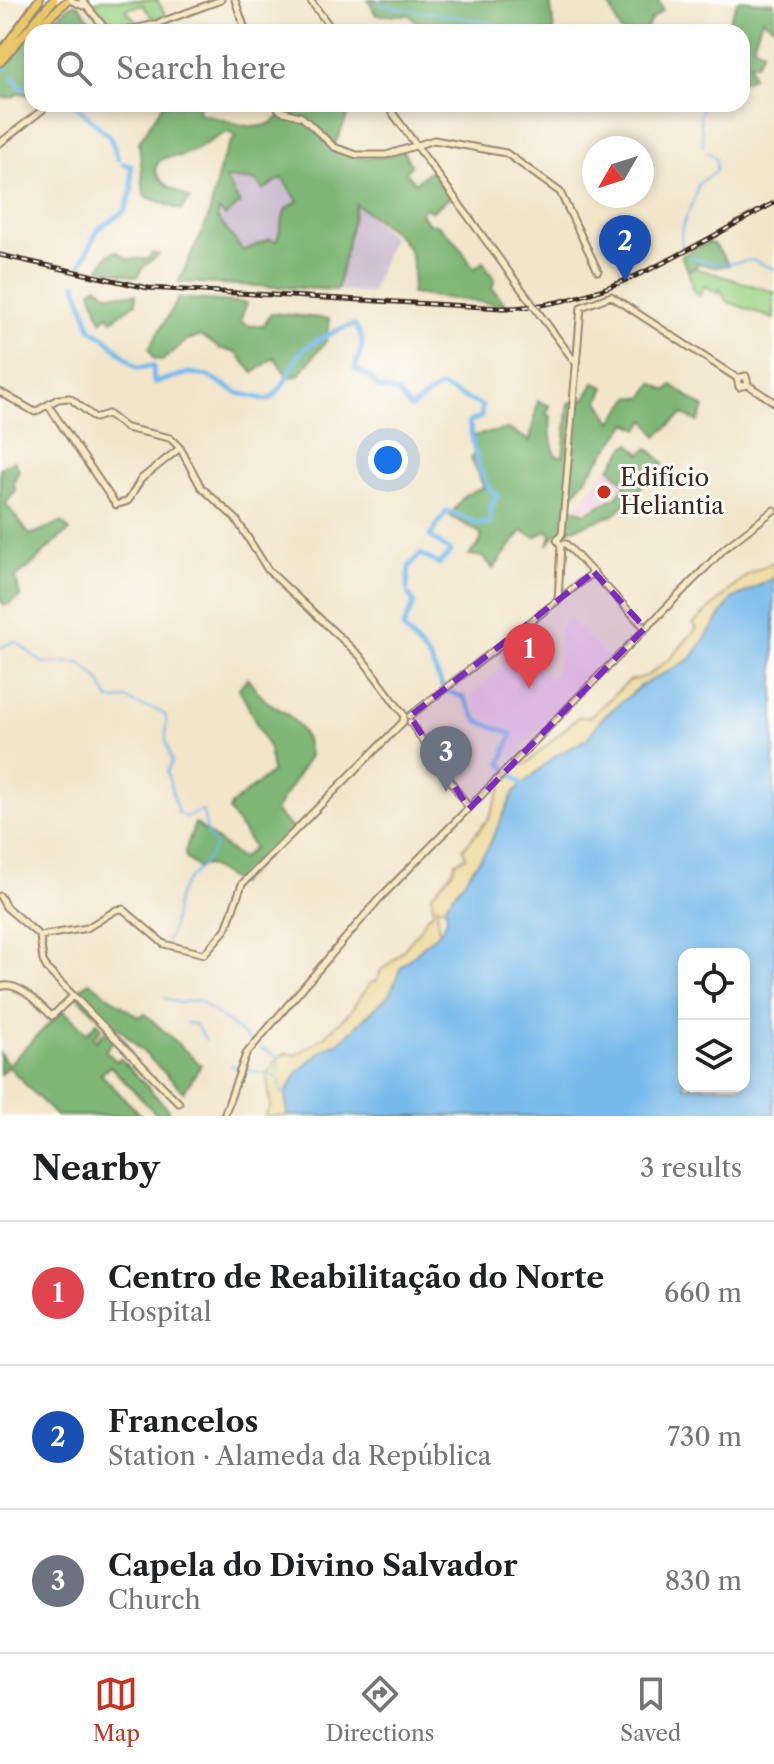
<!DOCTYPE html>
<html lang="en">
<head>
<meta charset="utf-8">
<style>
  body { margin:0; font-family:"Libre Caslon Text",serif; background:#f6f6f6; color:#202124 }
  .controls { position:absolute; right:24px; bottom:24px; display:grid; overflow:hidden; border-radius:16px; box-shadow:0 4px 12px #0003 }
  .controls button { width:72px; height:72px; display:grid; place-items:center; padding:0; border:0; border-bottom:2px solid #e0e0e0; background:#fff; color:#202124; font:40px sans-serif }
  .compass { position:absolute; left:582px; top:136px; width:72px; height:72px; border-radius:50%; background:#fff; box-shadow:0 4px 12px #0003; rotate:231deg }
  .you { position:absolute; left:388px; top:460px; width:28px; height:28px; margin:-20px; border:6px solid #fff; border-radius:50%; background:#1a73e8; box-shadow:0 0 0 12px #1a73e833 }
  .badge { display:grid; place-items:center; width:52px; height:52px; border-radius:50%; background:#c8321e; color:#fff; font-size:26px; font-weight:700 }
  .pin { position:absolute; translate:-50% -66px; filter:drop-shadow(0 2px 4px #0008) }
  .pin::after { content:''; position:absolute; top:42px; width:28px; height:24px; background:inherit; clip-path:polygon(0 0,100% 0,50% 100%) }
  .list { margin:0; padding:0; list-style:none }
  h2 { display:flex; justify-content:space-between; align-items:center; height:104px; margin:0; padding:0 32px; font-size:34px }
  h2 small { font-size:26px; font-weight:400; color:#757577 }
  .list li { display:grid; grid-template-columns:52px 1fr auto; gap:24px; align-items:center; box-sizing:border-box; height:144px; padding:0 32px; border-top:2px solid #e0e0e0 }
  .list b { display:block; font-size:30px; white-space:nowrap }
  .list p { margin:0; font-size:26px; white-space:nowrap; color:#757577 }
  .list em { font-size:26px; font-style:normal; color:#757577 }
  .icon { flex:none; width:44px; height:44px; fill:none; stroke:currentColor; stroke-width:2; stroke-linecap:round; stroke-linejoin:round }
  .map { position:relative; flex:none; width:774px; height:1116px; overflow:hidden }
  .search { position:absolute; background:#fff; box-shadow:0 4px 12px #0003; left:24px; right:24px; top:24px; height:88px; display:flex; align-items:center; gap:20px; box-sizing:border-box; padding:0 28px; border-radius:24px; color:#757577; font-size:30px }
  .sheet { height:536px; background:#fff }
  nav { display:flex; justify-content:space-around; align-items:center; box-sizing:border-box; height:112px; border-top:2px solid #e0e0e0; background:#fff; font-size:22px; color:#757577 }
  nav a { display:grid; justify-items:center; gap:4px }
  nav .on { color:#c8321e }
  .map>svg:first-child { display:block }
  .built { fill:#f1d0e3 }
  .industrial { fill:#cebed1 }
  .green { fill:#9cd487; stroke:#6c7f52; stroke-width:2 }
  .forest { fill:#7db674; stroke:#5c7049; stroke-width:2; fill-rule:evenodd }
  .sand { fill:#eeda9e; stroke:#94825e; stroke-width:2 }
  .water { fill:#76b9eb; stroke:#587284; stroke-width:2; fill-rule:evenodd }
  .lines { fill:none; stroke-linecap:round; stroke-linejoin:round }
  .stream { stroke:#76b9eb; stroke-width:2 }
  .river { stroke:#76b9eb; stroke-width:5 }
  .secondary-casing { stroke:#968874; stroke-width:9 }
  .highway-casing { stroke:#968874; stroke-width:11 }
  .secondary { stroke:#f7e9c3; stroke-width:5 }
  .highway { stroke:#eac769; stroke-width:7 }
  .rail-casing { stroke:#3b2a1e; stroke-width:5 }
  .rail { stroke:#fdfcf7; stroke-width:2; stroke-dasharray:6; stroke-linecap:butt }
  .secondary-bridge-casing { stroke:#968874; stroke-width:9; stroke-linecap:butt }
  .highway-bridge-casing { stroke:#968874; stroke-width:11; stroke-linecap:butt }
  .secondary-bridge { stroke:#f7e9c3; stroke-width:5 }
  .highway-bridge { stroke:#eac769; stroke-width:7 }
  .marked { fill:#7b2cbf; fill-opacity:0.2; stroke:#7b2cbf; stroke-width:6; stroke-dasharray:16 10; stroke-linejoin:round }
  .poi-dot { fill:#c8321e; stroke:#fdfcf7; stroke-width:3 }
  .labels { text-anchor:middle; stroke-width:6; stroke-linejoin:round; paint-order:stroke }
  .poi-label { font-size:24px; fill:#3b2a1e; stroke:#fdfcf7; text-anchor:start }
</style>
</head>
<body>
<div class="map">
<svg width="774" height="1116" viewBox="0 0 774 1116">
  <rect width="100%" height="100%" fill="#fdfcf7"/>
  <filter id="ink" filterUnits="userSpaceOnUse"><feTurbulence type="fractalNoise" baseFrequency=".0125" numOctaves="2"/><feDisplacementMap in="SourceGraphic" scale="16" xChannelSelector="R" yChannelSelector="G"/><feConvolveMatrix kernelMatrix="1 2 1 2 8 2 1 2 1" color-interpolation-filters="sRGB"/></filter>
  <filter id="wash" filterUnits="userSpaceOnUse"><feTurbulence type="fractalNoise" baseFrequency=".006" numOctaves="4" result="noise"/><feDisplacementMap in="SourceGraphic" scale="32" xChannelSelector="R" yChannelSelector="G"/><feGaussianBlur stdDeviation="1.8" result="paint"/><feColorMatrix in="noise" values="0 0 0 0 0 0 0 0 0 0 0 0 0 0 0 0 0 1.4 0 .05"/><feComposite in="paint" operator="in"/></filter>
  <g filter="url(#wash)">
    <rect width="100%" height="100%" fill="#f2e5ca"/>
    <path class="built" d="M 609,466 L 628,482 L 602,504 L 573,510 Z
      M 570,620 L 610,659 L 508,761 L 515,733 L 480,716 L 470,697 L 501,668 L 500,651 L 515,638 L 552,680 L 557,664 L 560,629 Z"/>
    <path class="industrial" d="M 224,178 L 242,178 L 269,185 L 282,178 L 298,201 L 286,212 L 277,241 L 270,239 L 242,251 L 217,217 Z
      M 356,204 L 392,238 L 371,293 L 337,290 Z"/>
    <path class="green" d="M 101,0 L 157,0 L 166,15 L 154,20 L 143,5 L 125,9 L 140,25 C 114,35 105,25 88,6 Z
      M 695,268 L 774,292 L 774,319 L 726,301 L 720,288 L 718,294 L 705,286 L 699,296 L 692,288 L 688,270 Z"/>
    <path class="forest" d="M 368,0 L 550,0 L 554,32 L 434,32 L 433,25 L 415,21 L 410,15 L 376,15 Z
      M 607,0 L 658,0 L 663,10 L 651,20 L 645,32 L 621,32 Z
      M 738,0 L 774,3 L 774,27 L 762,19 L 753,45 L 763,51 L 756,64 L 750,63 L 753,77 L 742,82 L 742,32 L 708,32 L 726,28 Z
      M 73,4 L 78,4 L 99,32 L 36,32 Z
      M 32,36 L 32,95 L 19,93 L 13,97 L 0,98 L 0,68 Z
      M 163,104 L 200,104 L 198,113 C 228,118 260,141 283,113 L 276,104 L 353,104 L 334,146 C 352,164 382,158 403,151 L 411,165 L 406,172 L 415,183 L 430,170 L 449,198 L 431,212 L 426,207 L 420,213 L 429,224 L 437,224 L 457,243 L 474,269 L 483,262 L 495,280 L 492,288 L 506,305 L 411,294 C 421,238 397,238 356,204 L 337,290 L 179,282 C 187,260 200,240 208,218 C 217,192 216,159 236,136 L 227,132 C 212,139 197,151 181,156 C 176,157 167,156 162,159 C 141,175 180,193 190,199 L 181,210 L 144,196 L 139,142 ZM 225,178 L 256,181 L 263,190 L 282,178 L 298,201 L 285,210 L 277,241 L 270,239 L 243,251 L 217,217 L 219,210 L 225,216 L 240,204 Z
      M 708,242 L 715,245 L 729,265 L 716,267 L 697,263 L 695,268 L 688,270 L 681,256 Z
      M 116,251 L 128,259 L 148,259 L 152,253 L 159,255 L 143,267 L 137,277 L 99,268 L 109,254 Z
      M 98,286 L 108,294 L 136,294 L 136,303 L 112,320 L 108,315 L 101,321 L 91,290 Z
      M 179,298 L 247,303 L 240,321 L 250,326 L 264,325 L 271,313 L 329,319 L 326,341 L 298,376 L 288,377 L 274,357 L 254,373 L 236,353 L 219,348 L 201,336 L 187,340 L 162,361 L 154,359 L 149,348 Z
      M 594,383 L 605,387 L 599,401 L 612,422 L 631,397 L 643,398 L 653,383 L 667,391 L 672,385 L 704,408 L 698,422 L 683,414 L 657,436 L 646,420 L 639,429 L 628,423 L 623,429 L 567,503 L 568,507 L 586,513 L 616,497 L 626,484 L 610,468 L 626,446 L 630,444 L 641,454 L 648,448 L 664,463 L 614,515 L 554,535 L 548,545 L 551,535 L 548,530 L 535,537 L 522,531 L 493,569 L 484,557 L 469,555 L 480,543 L 482,534 L 450,516 L 465,495 L 484,487 L 471,459 L 476,447 L 473,436 L 508,429 L 530,441 L 538,401 L 550,406 L 546,414 L 551,416 C 549,430 551,443 556,456 L 563,456 L 569,403 L 585,399 Z
      M 14,461 L 19,470 L 13,483 L 16,490 L 6,504 L 30,535 L 62,522 L 70,531 C 48,543 38,564 16,577 L 20,597 L 5,606 L 0,600 L 0,468 Z
      M 247,678 C 253,685 261,698 269,703 C 291,715 308,729 309,757 L 275,811 L 293,829 L 239,884 L 208,865 L 197,867 L 186,858 L 185,851 L 195,823 L 241,859 L 254,848 L 229,811 L 232,804 L 272,772 L 269,749 L 239,688 Z
      M 89,982 L 138,1017 L 145,1014 L 201,1065 L 184,1092 L 117,1026 L 112,1030 L 74,993 Z
      M 63,1010 L 87,1033 L 97,1022 L 102,1028 L 93,1038 L 96,1041 L 105,1031 L 114,1040 L 105,1050 L 116,1061 L 120,1058 L 169,1110 L 165,1116 L 158,1116 L 110,1066 L 101,1074 L 141,1116 L 56,1116 L 8,1066 L 0,1075 L 0,1053 L 8,1065 Z"/>
    <path class="sand" d="M 774,562 L 774,584 L 714,637 L 486,863 L 455,911 L 437,906 L 439,939 L 398,997 L 294,1116 L 265,1116 L 270,1108 L 267,1073 L 280,1056 L 286,1053 L 296,1055 L 324,1037 L 349,1013 L 371,982 L 376,982 L 381,970 C 395,962 421,931 427,916 L 433,913 L 432,894 L 452,872 L 456,862 L 466,857 L 463,849 L 489,818 L 506,777 L 516,778 L 511,770 L 516,764 L 525,765 L 578,717 L 590,717 L 629,681 L 647,676 L 672,657 L 697,628 L 693,624 L 748,574 Z"/>
    <path class="water" d="M 774,578 L 774,1116 L 287,1116 L 286,1093 L 298,1072 L 323,1050 L 342,1040 L 390,994 L 401,967 L 442,929 L 447,919 L 446,905 L 488,848 L 514,792 L 555,756 L 587,739 L 601,719 L 642,685 L 691,659 L 732,599 ZM 744,954 L 744,1086 L 684,1086 L 684,954 Z"/>
    <g class="lines">
      <path class="stream" d="M 379,0 L 381,5 L 494,23 L 500,32
        M 639,32 L 653,29 L 673,32
        M 703,146 L 700,115 L 704,104
        M 682,246 C 677,220 696,207 698,184 L 716,171 L 716,159 L 708,152
        M 688,256 L 716,265 L 753,260 L 774,269
        M 0,648 L 15,641 L 43,663 L 81,663 L 99,680 L 109,700 L 128,699 C 143,711 156,705 166,716 L 166,741 L 172,762 L 167,772 L 178,813 L 185,817 L 203,811 L 207,833 L 215,844 C 210,866 187,873 179,894 C 174,908 175,931 166,942
        M 165,998 L 179,1003 L 198,1000 C 217,1014 233,1026 251,1041
        M 186,1023 L 195,1024 L 206,1040
        M 259,1047 L 280,1058 L 278,1077
        M 230,1065 L 238,1068
        M 244,1069 L 278,1077 L 282,1093 L 286,1093"/>
      <path class="river" d="M 4,65 L 6,68
        M 13,77 L 22,88 L 32,90
        M 74,104 L 110,137 L 118,159
        M 81,265 L 98,229 L 125,211 L 132,190 L 131,166 L 123,164
        M 76,284 L 91,329 L 101,336
        M 104,337 L 137,368 L 153,366 L 154,383 L 189,373 L 208,376 L 238,393 L 268,400 C 285,390 290,367 301,352 C 307,344 344,326 354,325 C 369,341 359,351 355,369 L 371,378 L 378,388 L 397,392 L 410,408 C 422,402 428,392 441,387 L 482,406 L 481,417 L 469,422 C 474,445 477,480 498,497 L 491,507 L 490,524 L 476,523 L 447,511 L 430,536 L 451,552 L 439,564 L 420,554 L 409,567 L 407,589
        M 408,594 L 414,603 L 403,628 L 430,659 L 443,688
        M 447,691 L 463,697 L 478,721 L 512,734 L 501,763 L 523,785"/>
    </g>
  </g>
  <g filter="url(#ink)">
    <g class="lines">
      <g class="secondary-casing">
        <path id="secondary" d="M 70,0 L 83,6
          M 82,0 L 104,27 L 117,32
          M 235,0 L 246,32
          M 310,0 L 334,32
          M 120,32 L 156,24 L 221,0
          M 274,104 L 281,111 L 302,117 L 334,147 L 357,155 L 386,155 L 434,140 L 506,153 L 560,192 L 598,271
          M 386,104 L 533,305
          M 0,143 L 50,104
          M 538,312 L 575,362
          M 737,378 L 746,376 L 748,384
          M 737,378 L 739,387 L 747,385
          M 748,385 L 774,402
          M 0,392 L 35,412 L 58,399 L 70,398 L 95,418 L 108,414 L 126,428 L 170,438 L 180,448 L 201,487 L 236,519 L 268,570 L 360,656 L 404,715 L 403,722
          M 48,405 L 116,505 L 128,501 L 141,479 L 180,448
          M 566,544 L 560,544 L 557,540 L 562,534 L 581,307 L 611,296 L 737,378
          M 566,544 L 645,628
          M 558,601 L 561,545
          M 410,716 L 594,572
          M 410,722 L 469,808
          M 0,896 L 6,907 L 40,936 L 43,961 L 48,970 L 179,1103
          M 40,936 L 87,928 L 116,910 L 123,909 L 164,944 L 204,954 L 226,929 L 242,884 L 403,722
          M 0,987 C 19,980 39,1005 52,1016 L 73,996
          M 224,1116 L 246,1054 L 379,899 L 725,548 L 774,510"/>
      </g>
      <g class="highway-casing">
        <path id="highway" d="M 32,32 L 66,2
          M 0,54 L 39,0
          M 0,62 L 50,4"/>
      </g>
      <use href="#secondary" class="secondary"/>
      <use href="#highway" class="highway"/>
      <g class="rail-casing">
        <path id="rail" d="M 0,255 L 148,288 L 502,308 C 602,308 688,248 774,203"/>
      </g>
      <use href="#rail" class="rail"/>
      <g class="secondary-bridge-casing">
        <path id="secondary-bridge" d="M 533,305 L 538,312"/>
      </g>
      <g class="highway-bridge-casing">
        <path id="highway-bridge" d="M 50,4 L 54,0"/>
      </g>
      <use href="#secondary-bridge" class="secondary-bridge"/>
      <use href="#highway-bridge" class="highway-bridge"/>
    </g>
  </g>
  <path class="marked" d="M 594,572 L 645,628 L 469,809 L 410,716 Z"/>
  <circle class="poi-dot" cx="604" cy="492" r="8"/>
  <g class="labels">
    <g class="poi-label">
      <text x="620" y="486">Edifício<tspan x="620" dy="28">Heliantia</tspan></text>
    </g>
  </g>
</svg>
<div class="controls">
<button><svg class="icon" aria-label="locate" viewBox="0 0 24 24"><circle cx="12" cy="12" r="6"/><path d="M12 2v4M12 18v4M2 12h4M18 12h4"/></svg></button>
<button><svg class="icon" aria-label="layers" viewBox="0 0 24 24"><path d="M12 4l9 5-9 5-9-5zM3 14l9 5 9-5"/></svg></button>
</div>
<svg class="compass" viewBox="-18 -18 36 36"><path d="M0-13l5 13h-10z" fill="#e53935"/><path d="M0 13l5-13h-10z" fill="#757577"/></svg>
<div class="you"></div>
<div class="pin badge" style="left:529px;top:689px;background:#e0444e">1</div>
<div class="pin badge" style="left:625px;top:281px;background:#1a4fb4">2</div>
<div class="pin badge" style="left:446px;top:792px;background:#6b7280">3</div>
<div class="search"><svg class="icon" aria-label="search" viewBox="0 0 24 24"><circle cx="10" cy="10" r="6"/><path d="M15 15l6 6"/></svg>Search here</div>
</div>
<section class="sheet">
<h2>Nearby<small>3 results</small></h2>
<ul class="list">
<li><span class="badge" style="background:#e0444e">1</span><div><b>Centro de Reabilitação do Norte</b><p>Hospital</p></div><em>660 m</em></li>
<li><span class="badge" style="background:#1a4fb4">2</span><div><b>Francelos</b><p>Station · Alameda da República</p></div><em>730 m</em></li>
<li><span class="badge" style="background:#6b7280">3</span><div><b>Capela do Divino Salvador</b><p>Church</p></div><em>830 m</em></li>
</ul>
</section>
<nav>
<a class="on"><svg class="icon" aria-label="map" viewBox="0 0 24 24"><path d="M3 6l6-2 6 2 6-2v14l-6 2-6-2-6 2zM9 4v14M15 6v14"/></svg>Map</a>
<a><svg class="icon" aria-label="directions" viewBox="0 0 24 24"><path d="M12 3l9 9-9 9-9-9zM9 14v-3h6M13 9l2 2-2 2"/></svg>Directions</a>
<a><svg class="icon" aria-label="saved" viewBox="0 0 24 24"><path d="M7 4h10v16l-5-4-5 4z"/></svg>Saved</a>
</nav>
</body>
</html>
